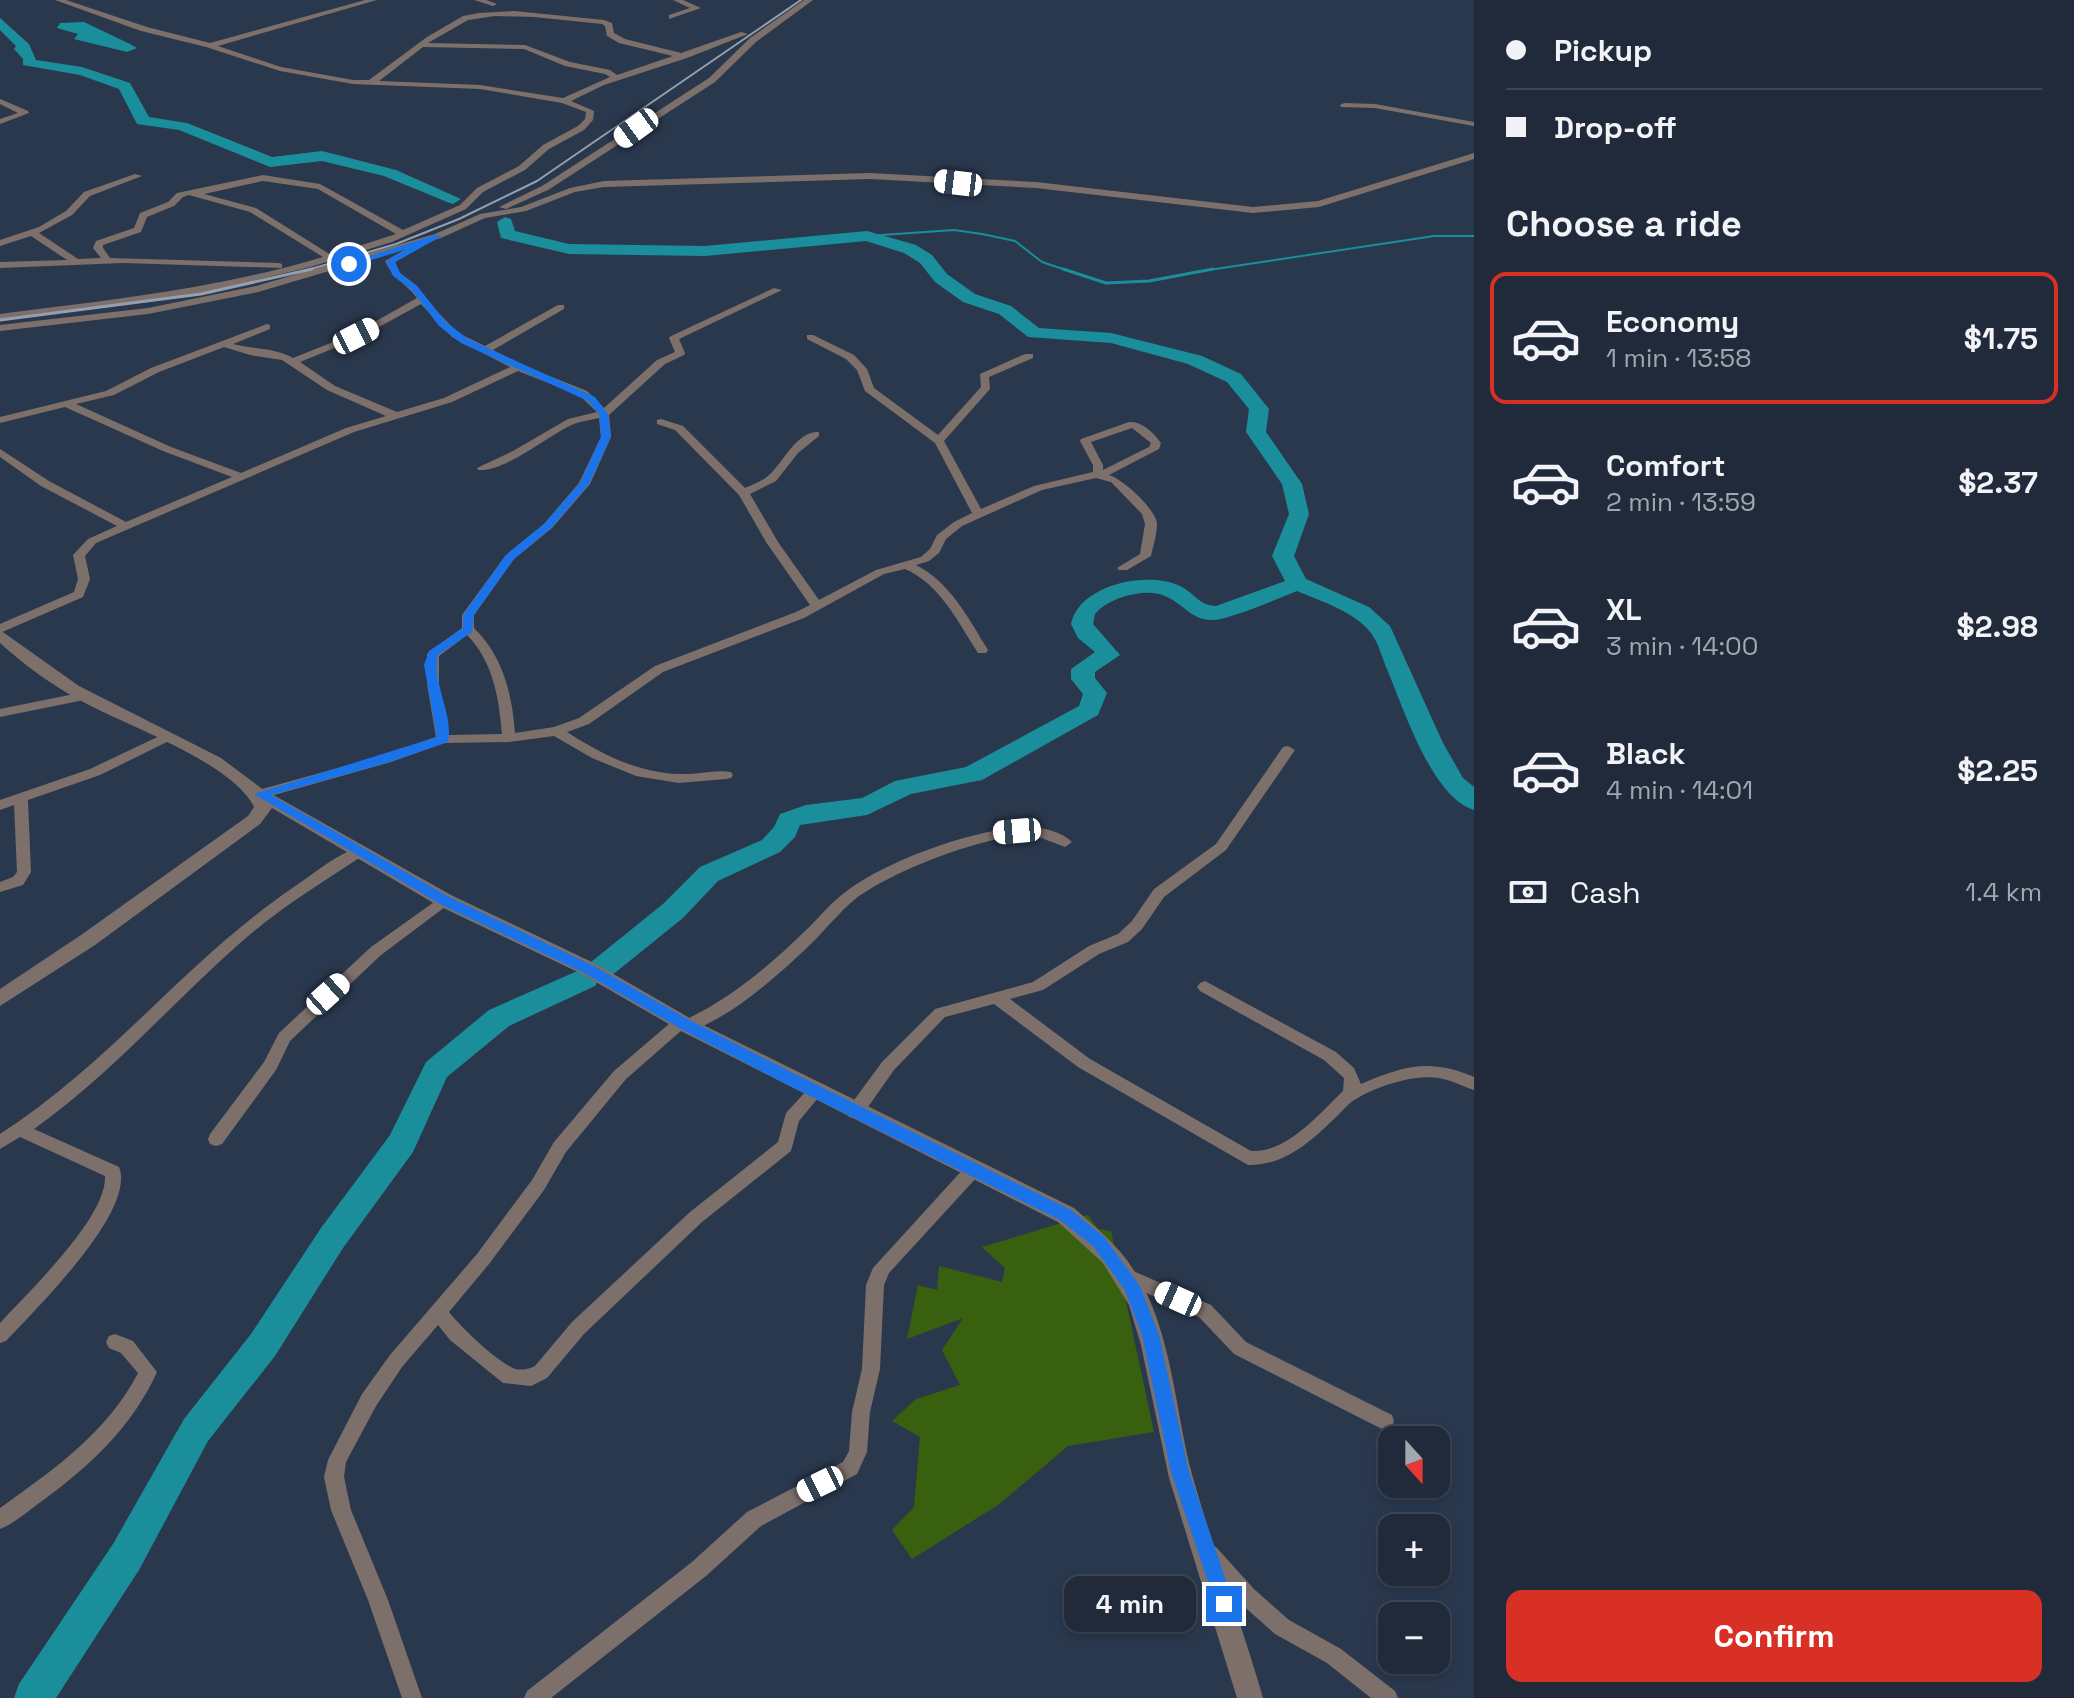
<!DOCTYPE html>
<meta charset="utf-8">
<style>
body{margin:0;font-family:"Space Grotesk",sans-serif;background:#283242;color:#f1f3f6;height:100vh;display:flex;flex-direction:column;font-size:30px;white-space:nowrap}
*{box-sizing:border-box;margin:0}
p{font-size:26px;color:#a2a7af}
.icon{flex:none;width:44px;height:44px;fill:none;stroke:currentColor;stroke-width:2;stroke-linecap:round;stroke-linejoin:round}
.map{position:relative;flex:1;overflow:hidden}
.sheet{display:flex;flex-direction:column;background:#202a3a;width:600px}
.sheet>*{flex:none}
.banner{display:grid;align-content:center;height:176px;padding:0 32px;background:#202a3a}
.needle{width:52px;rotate:159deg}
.controls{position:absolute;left:1378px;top:1426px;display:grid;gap:16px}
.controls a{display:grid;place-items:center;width:72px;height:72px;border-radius:16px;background:#202a3a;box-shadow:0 4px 12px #0003,0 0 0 2px #3d4654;font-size:40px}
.end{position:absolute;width:36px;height:36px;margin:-18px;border:10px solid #1a73e8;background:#fff;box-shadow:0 0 0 4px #fff}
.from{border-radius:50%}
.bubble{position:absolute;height:56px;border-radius:16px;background:#202a3a;box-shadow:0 4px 12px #0003,0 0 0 2px #3d4654;font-size:26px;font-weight:800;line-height:56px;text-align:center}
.car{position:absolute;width:24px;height:48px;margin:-24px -12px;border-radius:10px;box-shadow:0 0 6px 2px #0007;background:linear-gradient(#fff 24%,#345 0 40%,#fff 0 76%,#345 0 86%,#fff 0)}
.banner b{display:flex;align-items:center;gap:28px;height:76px;font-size:30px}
.banner b+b{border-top:2px solid #3d4654}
.banner i{width:20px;height:20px;background:#f1f3f6}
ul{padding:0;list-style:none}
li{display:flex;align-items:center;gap:24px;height:132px;margin:0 16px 12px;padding:0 16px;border:4px solid transparent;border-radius:16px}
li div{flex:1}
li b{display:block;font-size:30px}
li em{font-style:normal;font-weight:800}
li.active{border-color:#d93025}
li>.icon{width:72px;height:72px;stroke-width:1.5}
h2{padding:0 32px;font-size:36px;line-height:96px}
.pay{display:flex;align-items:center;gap:20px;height:88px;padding:0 32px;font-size:30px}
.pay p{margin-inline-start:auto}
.button{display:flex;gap:16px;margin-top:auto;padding:16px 32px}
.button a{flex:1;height:92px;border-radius:16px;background:#d93025;color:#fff;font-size:32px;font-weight:800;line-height:92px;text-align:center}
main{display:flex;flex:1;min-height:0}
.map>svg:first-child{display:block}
</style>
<main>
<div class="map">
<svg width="1474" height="1698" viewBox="0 0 1474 1698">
<rect width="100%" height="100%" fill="#2a384e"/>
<polygon fill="#38600f" points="1088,1215 1098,1229 1111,1231 1154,1432 1068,1446 998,1505 912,1559 892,1530 914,1507 920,1437 892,1421 916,1399 960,1385 942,1350 963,1318 907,1339 918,1285 937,1290 939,1266 1002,1282 1005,1268 982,1247"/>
<polygon fill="#1a8e9b" points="84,22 130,44 137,48 127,52 74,39 78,34 57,28 60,23"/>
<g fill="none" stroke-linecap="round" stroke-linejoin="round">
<g stroke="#1a8e9b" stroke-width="2">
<polyline points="867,236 954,230 982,234 1015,241 1042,262 1069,271"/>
<polyline points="1202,271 1434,236 1474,236"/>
</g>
<polyline stroke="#1a8e9b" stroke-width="3" points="1063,269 1106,283 1149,281 1213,269"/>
<g fill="#1a8e9b" fill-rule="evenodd">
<polygon points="0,18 29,44 36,60 82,67 130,83 149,117 187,123 272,157 322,151 396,170 461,199 453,204 447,202 384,176 322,161 270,167 179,130 137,124 119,89 80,75 23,65 23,59 14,49 16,46 0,30"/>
<path d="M505 217 511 219 515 231 569 244 705 246 867 231 916 245 932 255 947 274 975 294 1011 306 1039 328 1111 333 1202 356 1241 374 1269 409 1266 432 1302 484 1309 514 1294 556 1306 579 1369 607 1390 626 1443 743 1463 778 1474 787V810C1431 797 1403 706 1386 667 1382 657 1378 642 1371 633 1354 611 1322 602 1297 591 1280 598 1230 619 1214 620 1191 621 1183 603 1165 596 1145 587 1108 598 1095 614L1093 624 1120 655 1095 672V678L1107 693 1098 715 982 780 911 794 867 815 800 825 795 837 780 852 718 881 683 918 611 976 599 979 595 986 509 1026 447 1077 413 1152 343 1248 275 1356 208 1441 139 1570 56 1698H14L19 1684 113 1544 184 1419 251 1334 321 1228 390 1135 426 1062 489 1010 575 972 587 969 591 962 663 904 700 867 762 840 774 827 780 814 806 805 862 798 895 781 966 767 1079 706 1083 694 1071 679V669L1095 652 1078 638 1071 624C1079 585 1145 571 1178 585 1193 591 1199 606 1216 606L1285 581 1272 556 1289 514 1282 484 1246 432 1249 409 1227 382 1188 364 1111 343 1028 337 999 314 963 302 935 282 920 263 904 253 866 241 705 256 569 254 501 238 497 222Z"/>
</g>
<g fill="#7d706a" fill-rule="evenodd">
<path d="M55 0H66L147 27 210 43 365 0H377L218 46 281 67 353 80H369L427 37 463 16 479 13 514 11 604 20 612 23 614 33 625 39 681 53 741 32 748 34 687 58 604 85 571 101 594 111 593 120 584 130 549 149 525 170 483 192 466 209 392 242 310 267 199 294 0 320V314C109 300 217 289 323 257L250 212 189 195 183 197 174 206 147 217 141 232 103 245V248L110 258 279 263 282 264V268L123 263 0 268V262L67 260 31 236 0 246V240L39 227 66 211 84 192 135 174 142 176 90 196 72 215 39 233 78 259 101 258 93 248 96 241 134 228 140 213 168 202 177 193 263 175 320 184 403 230 460 205 477 188 519 166 543 145 578 126 585 119 586 112 562 103 480 89 353 84 280 71 206 47 141 31ZM495 16 534 17 602 24 605 26 607 36 619 43 673 56 617 75 610 70 570 62 525 45 428 43 468 20ZM423 47 524 49 565 66 605 74 610 77 563 98 480 85 379 81ZM263 181 318 189 396 234 331 255 256 208 204 194Z"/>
<polygon points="474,0 486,0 497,4 493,6"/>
<polygon points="673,0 683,0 701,8 669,19 669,15 690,8"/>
<polygon points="804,0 813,0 756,42 715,82 548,190 506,209 499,207 542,186 709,78 750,38"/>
<polygon points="0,99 28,111 29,113 0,124 0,119 18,113 0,104"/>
<polygon points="1344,103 1375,104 1474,122 1474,126 1375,108 1341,107 1340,105"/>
<polygon points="1474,153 1474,159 1319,207 1253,213 1036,188 870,179 604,187 575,192 526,211 485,218 441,238 258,292 148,314 0,331 0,325 148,308 256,286 435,234 480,214 521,207 570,188 604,181 870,173 1036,182 1253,207 1318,201"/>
<path d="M406 249 409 250V254L395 262 400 273 417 286 430 304 458 333 485 346 558 305H564V309L493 350 522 365 587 391 604 408 657 360 675 352 669 338 671 336 774 288 782 290 679 339 685 353 684 355 665 364 609 415 611 437 590 484 552 528 514 559 474 615V628C503 656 512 694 515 733L554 727 579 718 655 666 796 612 810 605 766 542 739 495 675 430 657 424V420L661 419 683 426 745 488C753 484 763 481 769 475 784 462 796 431 819 432V436L798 453 776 481 750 494 778 542 819 600 876 570 921 557 930 549 937 535 954 522 972 513 935 443 865 391 857 370 846 359 807 339V335H813L854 355 867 369 874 388 938 435 981 387 980 374 1025 354H1033V358L989 377 990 389 944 441 981 509 1034 486 1093 472V465L1080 441 1081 439 1129 422C1142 421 1154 433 1161 443L1159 449 1109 475C1123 479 1156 509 1157 524 1157 534 1153 547 1151 556L1127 570H1119L1117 568 1140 554 1145 524 1142 514 1111 482 1096 478 1042 490 962 526 946 539 939 553 929 561 916 565C950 582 969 619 988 650L986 653H978C958 622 940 584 905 569L884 574 804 618 663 672 589 724 567 732C601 754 638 773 680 774 696 775 715 769 731 772L733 775 731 778 726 779 679 783 636 776 592 758 554 736 509 742 444 743 391 762 260 799 255 797 253 794 255 791 381 756 436 737 427 684V654L462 628V615L506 555 544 524 579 483 601 437 599 418C591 420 582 421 574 424 548 435 506 472 478 470L477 468 513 451 568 419 597 412 579 395 518 371 452 402 354 432 96 543 85 556 90 579 83 597 0 633V624L74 592 78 579 73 555 88 539 117 526 41 486 0 457V449L49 481 126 522 232 477 163 451 65 407 0 423V417L106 391 151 368 267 324 270 325V329L233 344C252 349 277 348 293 358L353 334 417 298C405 282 394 280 385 261ZM421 304 452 337 510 367 444 398 397 412 335 386 300 362 359 338ZM224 347 250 355 282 360 327 390 386 416 346 428 241 473 171 447 76 404 114 395 159 372ZM1132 428 1151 443 1149 447 1103 470V465L1091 442ZM467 635C493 661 499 698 502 734L449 735 439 684V656Z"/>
<polygon points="84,692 90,696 89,699 0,717 0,709"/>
<polygon points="168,732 175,736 173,739 100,775 28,800 31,872 23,885 0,892 0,882 13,877 17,872 14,805 0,810 0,800 90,769"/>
<path d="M1288 746 1295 750 1226 850 1164 897 1142 929 1128 942 1099 954 1043 990 1010 999 1090 1059 1251 1151C1287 1153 1319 1114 1343 1091L1344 1078 1324 1060 1200 991 1197 987 1200 983 1205 981 1336 1052 1354 1068 1361 1084C1404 1066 1429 1058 1474 1077V1090C1462 1086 1451 1080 1439 1078 1414 1074 1377 1086 1356 1099 1347 1104 1340 1114 1333 1120 1309 1143 1283 1166 1248 1165L1078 1067 994 1004 945 1017 894 1070 861 1117 855 1118 849 1117 847 1112 849 1107 882 1062 935 1009 1033 982 1089 946 1118 934 1132 921 1154 889 1216 844 1283 747Z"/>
<path d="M1030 826C1044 828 1062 832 1072 842L1065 847C1054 843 1042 837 1030 836 988 833 887 873 854 900 840 912 828 926 816 939 782 972 733 1017 688 1032L682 1030 626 1079 566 1152 544 1190 489 1264 449 1312C463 1329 491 1356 511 1367 518 1371 528 1370 535 1366L572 1322 690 1212 778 1142 786 1113 809 1088 815 1086 821 1088 823 1092 799 1121 791 1151 702 1222 584 1334 547 1378 531 1386 503 1383 450 1340 438 1325 402 1367 376 1406 346 1462 344 1477 351 1510 388 1600 422 1698H402L368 1600 331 1510 324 1477 328 1460 362 1394 390 1355 477 1254 532 1180 554 1142 614 1071 676 1018 681 1016 687 1019C731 998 769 966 804 932 819 918 831 902 848 890 889 859 978 828 1030 826Z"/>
<path d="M359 847 366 852 364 855C321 883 277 910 239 944 170 1005 109 1076 34 1129L119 1167C137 1210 35 1310 6 1341L0 1343V1323C29 1291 107 1218 105 1176L20 1137 0 1149V1134C108 1065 186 961 291 889 312 875 335 855 359 847Z"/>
<polygon points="444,895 451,900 449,904 381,955 290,1041 276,1070 222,1144 216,1146 210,1144 208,1139 210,1134 264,1062 279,1033 371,947"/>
<polygon points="972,1164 978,1166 980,1171 978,1176 889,1273 884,1285 880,1369 870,1412 867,1452 857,1474 761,1526 706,1576 551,1698 524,1698 527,1691 692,1562 747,1512 843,1462 849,1451 852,1412 862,1369 866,1285 873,1268 966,1166"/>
<polygon points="1124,1267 1211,1305 1246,1342 1392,1415 1394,1421 1392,1427 1385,1430 1378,1427 1234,1354 1199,1317 1118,1280 1115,1275 1118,1270"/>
<path d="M115 1334 133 1341 157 1372C132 1427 90 1466 42 1501 28 1511 15 1523 0 1529V1508C53 1470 107 1433 138 1373L121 1353 109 1348 106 1342 109 1336Z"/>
<polygon points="1209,1544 1216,1547 1254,1589 1289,1620 1341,1649 1395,1691 1398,1698 1371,1698 1327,1663 1275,1634 1240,1603 1202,1561 1199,1554 1202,1547"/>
</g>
<path fill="#7d706a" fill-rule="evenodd" d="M0 630 79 686 221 758 261 788 451 895 596 964 695 1021 1074 1208C1095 1227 1118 1245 1133 1269 1173 1330 1174 1409 1193 1478 1214 1552 1242 1624 1263 1698H1237L1169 1478 1141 1345 1129 1305 1103 1263 1058 1222 681 1031 582 974 437 905 272 808 260 824 95 945 0 1006V989L81 935 248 816 254 807C233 762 121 724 76 698 49 683 23 664 0 643Z"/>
<polyline stroke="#949faf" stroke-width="2" points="304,271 396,244 459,219 537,181 801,0"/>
<polyline stroke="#949faf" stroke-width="3" points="0,320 201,294 312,269"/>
</g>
<path fill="#1a73e8" d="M435 235 442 236 395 262 400 273 417 286 446 322 468 339 595 397 608 414 611 437 589 484 551 528 514 559 474 615 472 632 438 655C431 683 454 713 448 742L390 762 271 795 449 897 594 966 693 1022 795 1074 1071 1210 1104 1237 1140 1286 1159 1335 1189 1472 1234 1604 1231 1611 1224 1613 1218 1611 1171 1472 1142 1335 1125 1290 1093 1246 1060 1220 784 1083 683 1030 584 973 440 904 254 794 437 737 424 665 429 651 463 628V615L506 555 544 524 580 483 601 437 599 414 588 401 461 343 439 326 411 289 393 276 386 261 407 249 349 267 345 264Z"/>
</svg>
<div class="controls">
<a><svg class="needle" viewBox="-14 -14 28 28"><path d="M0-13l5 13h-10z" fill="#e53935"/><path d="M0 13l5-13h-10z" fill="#a2a7af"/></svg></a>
<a>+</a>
<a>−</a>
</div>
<i class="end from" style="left:349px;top:264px"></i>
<i class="end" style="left:1224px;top:1604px"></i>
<div class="bubble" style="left:1064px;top:1576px;width:132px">4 min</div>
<i class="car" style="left:636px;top:128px;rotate:234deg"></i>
<i class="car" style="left:958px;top:183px;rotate:277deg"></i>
<i class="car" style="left:356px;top:336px;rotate:63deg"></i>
<i class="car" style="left:1017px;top:831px;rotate:265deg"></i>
<i class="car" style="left:328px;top:994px;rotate:48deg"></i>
<i class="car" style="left:1178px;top:1299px;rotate:294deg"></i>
<i class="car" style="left:820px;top:1484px;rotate:244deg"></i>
</div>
<section class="sheet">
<div class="banner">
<b><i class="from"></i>Pickup</b>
<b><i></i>Drop-off</b>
</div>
<h2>Choose a ride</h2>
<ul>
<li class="active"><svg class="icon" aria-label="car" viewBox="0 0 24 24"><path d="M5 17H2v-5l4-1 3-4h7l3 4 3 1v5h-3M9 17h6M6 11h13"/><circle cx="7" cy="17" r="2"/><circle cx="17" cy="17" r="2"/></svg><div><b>Economy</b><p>1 min · 13:58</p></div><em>$1.75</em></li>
<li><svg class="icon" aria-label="car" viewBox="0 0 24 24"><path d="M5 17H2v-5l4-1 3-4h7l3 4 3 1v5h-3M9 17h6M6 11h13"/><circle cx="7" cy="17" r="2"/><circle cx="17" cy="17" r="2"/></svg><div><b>Comfort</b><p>2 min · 13:59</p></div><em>$2.37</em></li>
<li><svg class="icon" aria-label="car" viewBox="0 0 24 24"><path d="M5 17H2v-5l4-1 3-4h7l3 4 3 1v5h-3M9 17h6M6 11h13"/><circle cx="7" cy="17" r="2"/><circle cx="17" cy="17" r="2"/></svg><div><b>XL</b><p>3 min · 14:00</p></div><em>$2.98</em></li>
<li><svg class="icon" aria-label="car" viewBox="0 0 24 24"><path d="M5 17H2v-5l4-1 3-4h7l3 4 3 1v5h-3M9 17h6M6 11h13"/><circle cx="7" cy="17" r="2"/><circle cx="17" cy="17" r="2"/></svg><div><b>Black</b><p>4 min · 14:01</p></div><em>$2.25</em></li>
</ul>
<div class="pay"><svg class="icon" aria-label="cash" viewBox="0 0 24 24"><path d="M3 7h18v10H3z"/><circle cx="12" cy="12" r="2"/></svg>Cash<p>1.4 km</p></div>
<div class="button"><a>Confirm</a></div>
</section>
</main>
